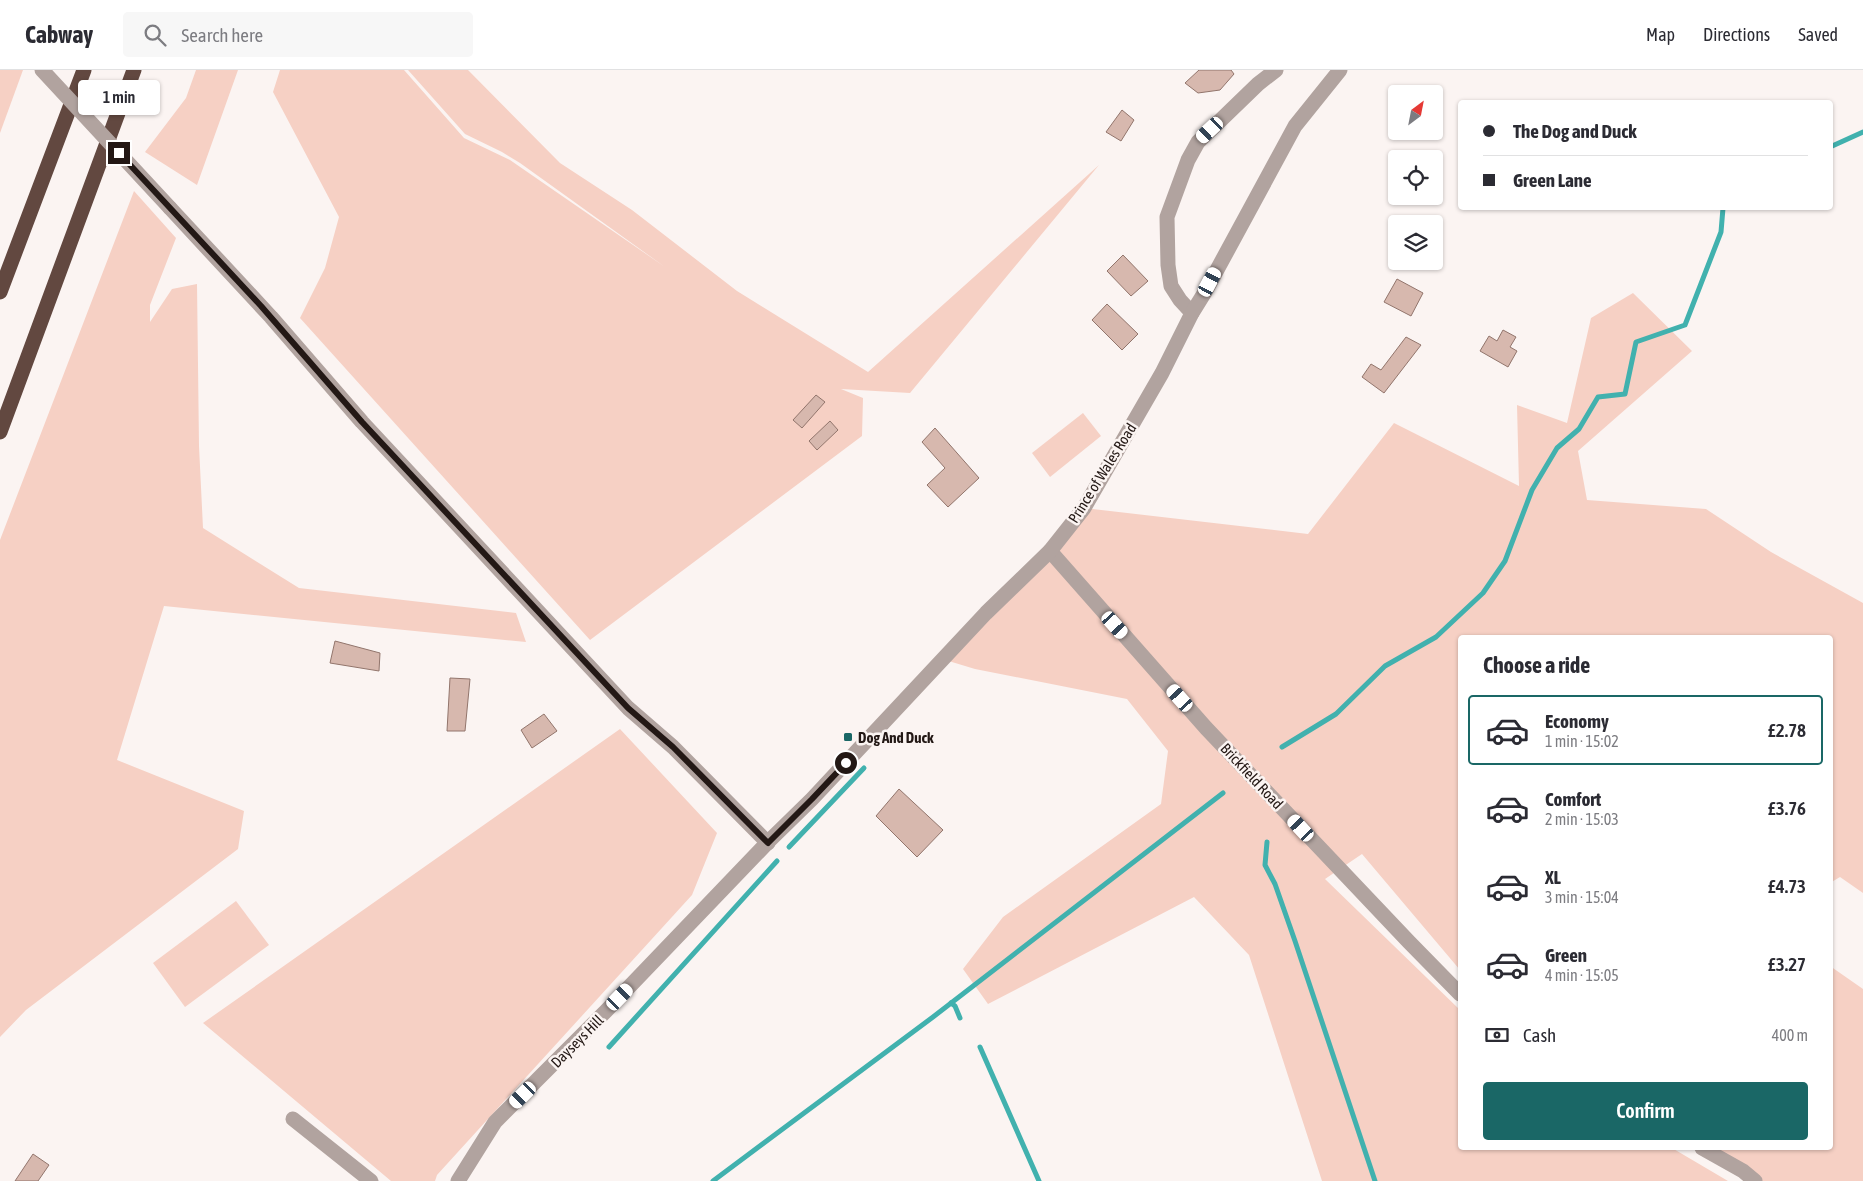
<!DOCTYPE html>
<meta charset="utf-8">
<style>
body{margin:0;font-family:"Asap Condensed",sans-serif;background:#f7f7f7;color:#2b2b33;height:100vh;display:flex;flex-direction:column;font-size:19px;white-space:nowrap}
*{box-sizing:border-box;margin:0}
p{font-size:16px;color:#7c7c81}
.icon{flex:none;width:28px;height:28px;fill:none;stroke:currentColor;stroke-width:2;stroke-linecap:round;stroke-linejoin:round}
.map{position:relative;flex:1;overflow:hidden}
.drawer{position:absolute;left:1458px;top:565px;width:375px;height:515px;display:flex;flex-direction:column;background:#fff;border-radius:5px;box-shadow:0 1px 4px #0004}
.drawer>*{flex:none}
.hud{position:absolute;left:1458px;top:30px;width:375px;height:110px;border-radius:5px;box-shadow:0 1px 4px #0004;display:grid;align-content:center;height:110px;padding:0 25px;background:#fff}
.needle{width:32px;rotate:32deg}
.tools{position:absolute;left:1388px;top:15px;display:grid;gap:10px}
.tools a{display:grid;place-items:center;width:55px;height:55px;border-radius:5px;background:#fff;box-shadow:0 1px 4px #0004;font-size:25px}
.end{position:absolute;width:22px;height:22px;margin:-11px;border:6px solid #231815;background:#fff;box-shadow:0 0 0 2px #fff}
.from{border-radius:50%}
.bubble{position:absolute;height:35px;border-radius:5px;background:#fff;box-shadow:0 1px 4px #0004;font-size:16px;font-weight:600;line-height:35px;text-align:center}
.car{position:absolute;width:15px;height:30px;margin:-15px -8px;border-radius:6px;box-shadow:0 0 4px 1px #0007;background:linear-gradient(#fff 24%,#345 0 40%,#fff 0 76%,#345 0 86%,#fff 0)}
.hud b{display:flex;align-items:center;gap:18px;height:48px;font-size:19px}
.hud b+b{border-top:1px solid #e1e1e2}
.hud i{width:12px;height:12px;background:#2b2b33}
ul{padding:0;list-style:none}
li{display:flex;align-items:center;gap:15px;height:70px;margin:0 10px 8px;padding:0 15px;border:2px solid transparent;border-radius:5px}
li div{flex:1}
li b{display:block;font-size:19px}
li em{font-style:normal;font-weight:600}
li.active{border-color:#1a6766}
li>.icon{width:45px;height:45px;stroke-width:1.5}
h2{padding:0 25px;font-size:22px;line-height:60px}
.pay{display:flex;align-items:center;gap:12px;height:55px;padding:0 25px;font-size:19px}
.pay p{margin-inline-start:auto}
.cta{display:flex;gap:10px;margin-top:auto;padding:10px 25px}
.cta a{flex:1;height:58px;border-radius:5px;background:#1a6766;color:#fff;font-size:20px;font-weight:600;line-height:58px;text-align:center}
header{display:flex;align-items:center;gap:30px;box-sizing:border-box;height:70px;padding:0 25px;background:#fff;border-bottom:1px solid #e1e1e2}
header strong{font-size:24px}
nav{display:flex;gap:28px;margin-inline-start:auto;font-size:18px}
.search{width:350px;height:45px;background:#f7f7f7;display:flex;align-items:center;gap:12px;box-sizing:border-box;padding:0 18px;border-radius:5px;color:#7c7c81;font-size:19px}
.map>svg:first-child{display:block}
</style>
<header>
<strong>Cabway</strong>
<div class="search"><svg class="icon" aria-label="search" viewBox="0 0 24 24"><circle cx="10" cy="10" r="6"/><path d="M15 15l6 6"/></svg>Search here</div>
<nav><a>Map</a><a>Directions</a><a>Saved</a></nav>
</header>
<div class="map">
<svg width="1863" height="1111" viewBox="0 0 1863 1111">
<rect width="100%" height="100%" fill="#fbf4f2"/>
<g fill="#f6d0c4">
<polygon points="0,0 23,0 0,63"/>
<polygon points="196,0 238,0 197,115 145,82 186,28"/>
<polygon points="280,0 404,0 464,68 510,90 665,197 520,93 502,82 465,64 408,0 468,0 560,93 632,140 737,221 868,302 1099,95 910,323 841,319 863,328 862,366 590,570 300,248 325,198 339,147 273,22"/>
<polygon points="134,121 176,168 150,235 150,252 172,219 197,214 199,376 203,458 299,518 516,543 526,572 164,536 117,690 244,741 238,779 26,940 0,967 0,470"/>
<polygon points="1633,223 1692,281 1578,381 1587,430 1706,439 1771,482 1863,533 1863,823 1840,807 1830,813 1830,568 1460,568 1460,900 1362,784 1325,809 1460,940 1460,1078 1672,1078 1728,1111 1322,1111 1249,885 1194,827 988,934 963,899 1003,847 1161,734 1168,681 1127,629 975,599 942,589 1084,438 1308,464 1394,353 1519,416 1517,335 1567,353 1591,248"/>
<polygon points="1083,343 1101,366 1050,407 1032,383"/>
<polygon points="620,659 717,763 692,825 437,1105 435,1111 391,1111 203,953"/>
<polygon points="236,831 269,875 185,937 153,893"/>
<polygon points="1830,896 1863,919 1863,1111 1755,1111 1702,1078 1830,1078"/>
</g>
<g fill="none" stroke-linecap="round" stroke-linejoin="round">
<g stroke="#41b1ae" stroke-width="5">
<polyline points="1830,77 1863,62"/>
<polyline points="1282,677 1336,644 1385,596 1436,567 1483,523 1505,491 1532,420 1557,378 1579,359 1598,327 1625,324 1636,272 1685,255 1721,162 1723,138"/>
<polyline points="1267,772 1265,795 1275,814 1295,871 1375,1111"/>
<polyline points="789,777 864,698"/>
<polyline points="951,933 955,936 960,948"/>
<polyline points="609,977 777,791"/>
<polyline points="980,977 1039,1111"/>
<polyline points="713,1111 933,947 1223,723"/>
</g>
</g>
<g fill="#d7b8ae" stroke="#92756c">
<polygon points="1199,0 1231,0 1234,4 1220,20 1198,23 1185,13"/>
<polygon points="1122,40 1134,50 1121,71 1106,62"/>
<polygon points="1123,185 1148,211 1131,226 1107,201"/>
<polygon points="1397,209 1423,223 1411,246 1384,232"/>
<polygon points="1107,234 1138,264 1122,280 1092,250"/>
<polygon points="1503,260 1516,267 1510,277 1517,281 1508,297 1480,281 1489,266 1497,271"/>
<polygon points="1406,267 1421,275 1384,323 1362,307 1371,294 1381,300"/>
<polygon points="816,325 825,332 802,358 793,350"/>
<polygon points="830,351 838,360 817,380 809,371"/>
<polygon points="935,358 979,408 948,437 927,415 945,398 922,372"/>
<polygon points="335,571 380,583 379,601 330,593"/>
<polygon points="450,608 470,609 465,661 447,661"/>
<polygon points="544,644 557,661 532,678 521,660"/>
<polygon points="899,719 943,760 917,787 876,746"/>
<polygon points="33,1084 49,1095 38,1111 15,1111"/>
</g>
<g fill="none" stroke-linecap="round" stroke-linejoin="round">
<g stroke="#b1a39f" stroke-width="15">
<polyline points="170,138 271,247 362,352 628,638 673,677 768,773"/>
<polyline points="1192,243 1180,230 1171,216 1168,195 1167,147 1188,90 1198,72 1258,14 1276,0"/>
<polyline points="1050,481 1206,658 1409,872 1460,924"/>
<polyline points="293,1049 371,1111"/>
<polyline points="1702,1078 1743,1101 1755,1111"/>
<polyline points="458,1111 495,1052 606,941 769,771 812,729 986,543 1050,481 1084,438 1162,303 1192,243 1205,222 1295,56 1340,0"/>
</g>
<g stroke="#624840" stroke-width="15">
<polyline points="0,222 84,0"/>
<polyline points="0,362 134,0"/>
</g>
<polyline stroke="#b1a39f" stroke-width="15" points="42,0 170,138"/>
</g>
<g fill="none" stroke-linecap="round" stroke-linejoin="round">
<polyline stroke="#231815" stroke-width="6" points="119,83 261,236 362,352 628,638 673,677 768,773 812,729 846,693"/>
</g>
<rect fill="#1a6766" stroke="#fbf4f2" stroke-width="2" x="843" y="662" width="10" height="10" rx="2.5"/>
<g text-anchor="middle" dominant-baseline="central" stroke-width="5" stroke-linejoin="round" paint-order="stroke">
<g font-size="15" fill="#231815" stroke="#fbf4f2">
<text transform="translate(1102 403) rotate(-58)">Prince of Wales Road</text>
<text transform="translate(1252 706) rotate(47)">Brickfield Road</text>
<text transform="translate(577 971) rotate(-45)">Dayseys Hill</text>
</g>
<g font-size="15" font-weight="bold" fill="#231815" stroke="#fbf4f2" text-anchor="start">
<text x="858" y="667">Dog And Duck</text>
</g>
</g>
</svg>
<div class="tools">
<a><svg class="needle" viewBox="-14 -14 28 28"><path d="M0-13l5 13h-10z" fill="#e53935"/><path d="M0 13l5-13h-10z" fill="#7c7c81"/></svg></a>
<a><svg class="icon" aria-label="locate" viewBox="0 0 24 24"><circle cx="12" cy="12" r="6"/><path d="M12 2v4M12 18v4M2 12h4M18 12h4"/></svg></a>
<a><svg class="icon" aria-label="layers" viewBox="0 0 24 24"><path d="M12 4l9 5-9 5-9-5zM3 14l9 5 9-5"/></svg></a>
</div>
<i class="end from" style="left:846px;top:693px"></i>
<i class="end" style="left:119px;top:83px"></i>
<div class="bubble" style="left:78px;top:10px;width:82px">1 min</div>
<i class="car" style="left:1210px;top:60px;rotate:227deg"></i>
<i class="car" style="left:1210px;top:212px;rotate:28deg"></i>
<i class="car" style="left:1115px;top:555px;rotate:138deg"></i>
<i class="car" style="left:1180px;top:628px;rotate:318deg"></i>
<i class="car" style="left:1301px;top:758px;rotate:317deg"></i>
<i class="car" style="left:620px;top:927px;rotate:44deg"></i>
<i class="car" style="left:523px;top:1025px;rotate:225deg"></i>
<div class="hud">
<b><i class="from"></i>The Dog and Duck</b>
<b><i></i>Green Lane</b>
</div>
<section class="drawer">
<h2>Choose a ride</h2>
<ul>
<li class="active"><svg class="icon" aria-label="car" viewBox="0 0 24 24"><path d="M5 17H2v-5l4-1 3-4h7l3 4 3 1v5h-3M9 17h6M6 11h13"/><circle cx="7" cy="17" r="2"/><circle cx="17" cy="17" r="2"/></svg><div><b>Economy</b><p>1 min · 15:02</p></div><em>£2.78</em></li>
<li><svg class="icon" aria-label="car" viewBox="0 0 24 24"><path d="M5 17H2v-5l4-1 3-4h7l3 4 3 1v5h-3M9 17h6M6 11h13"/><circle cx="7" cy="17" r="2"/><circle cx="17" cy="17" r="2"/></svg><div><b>Comfort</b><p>2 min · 15:03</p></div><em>£3.76</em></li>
<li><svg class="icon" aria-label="car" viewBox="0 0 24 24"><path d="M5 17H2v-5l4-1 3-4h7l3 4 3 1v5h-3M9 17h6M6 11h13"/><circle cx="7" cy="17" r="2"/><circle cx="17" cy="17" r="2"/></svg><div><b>XL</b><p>3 min · 15:04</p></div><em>£4.73</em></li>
<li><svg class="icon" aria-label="car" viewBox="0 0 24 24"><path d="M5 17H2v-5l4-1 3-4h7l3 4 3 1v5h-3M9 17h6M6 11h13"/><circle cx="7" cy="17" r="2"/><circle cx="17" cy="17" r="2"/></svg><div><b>Green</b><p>4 min · 15:05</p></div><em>£3.27</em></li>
</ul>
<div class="pay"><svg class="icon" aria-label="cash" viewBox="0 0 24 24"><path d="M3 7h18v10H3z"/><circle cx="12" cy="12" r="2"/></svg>Cash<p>400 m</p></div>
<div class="cta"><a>Confirm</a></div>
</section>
</div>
